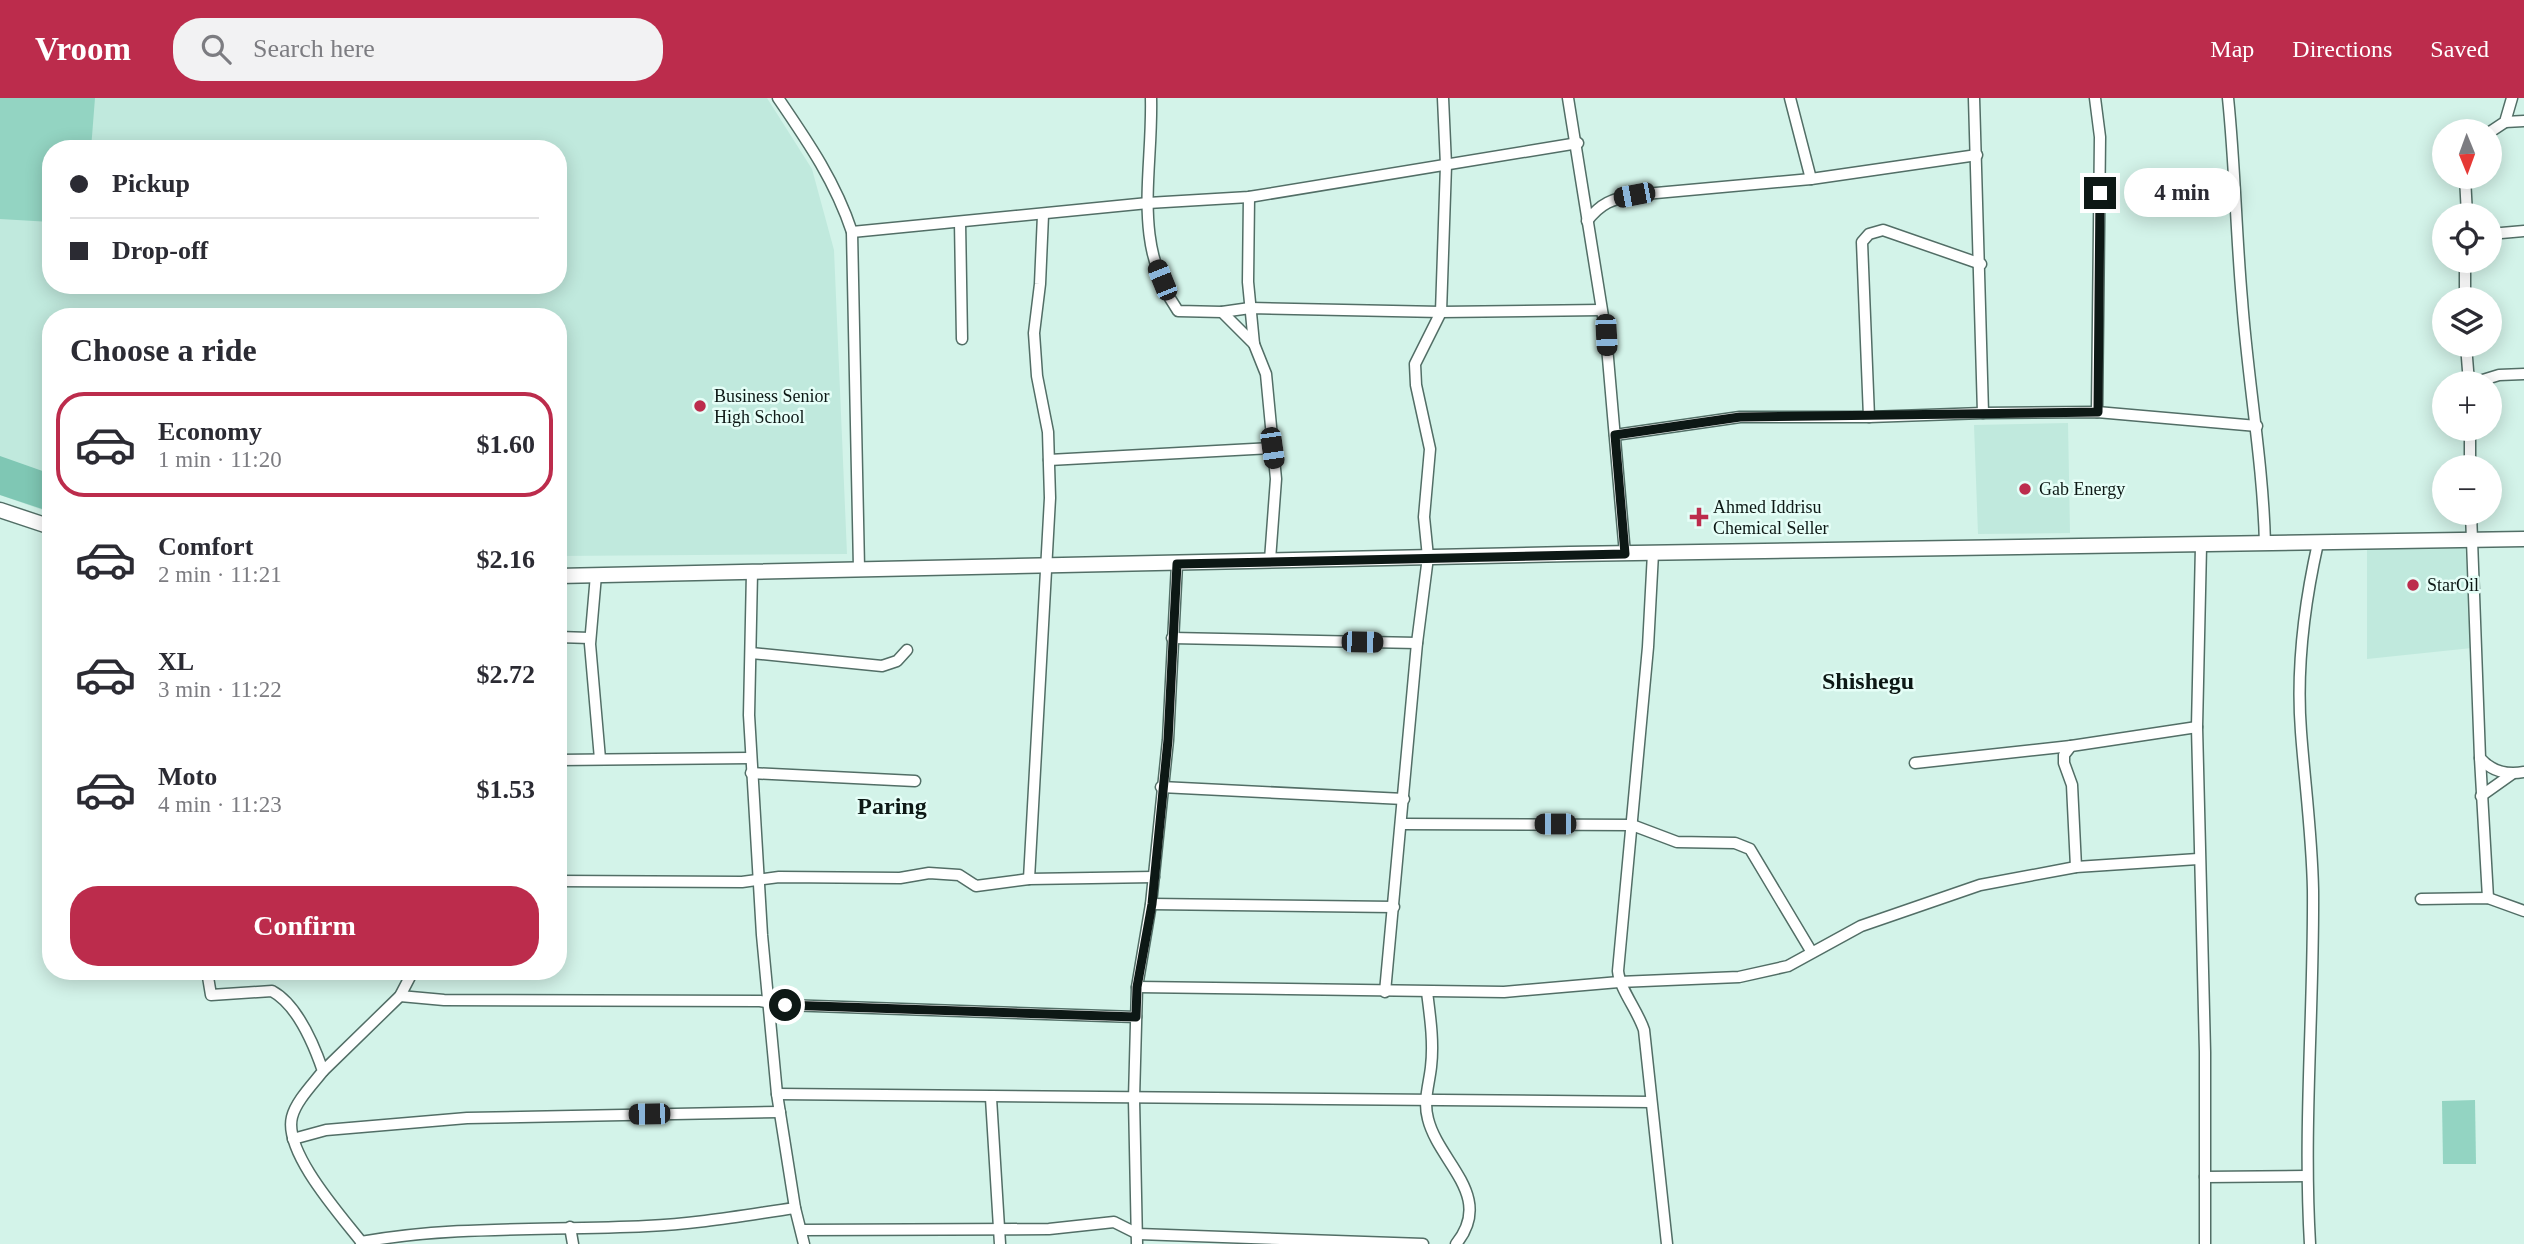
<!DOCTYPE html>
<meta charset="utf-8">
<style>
body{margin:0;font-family:"Times New Roman",serif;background:#f2f2f3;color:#2b2b33;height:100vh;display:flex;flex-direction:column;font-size:26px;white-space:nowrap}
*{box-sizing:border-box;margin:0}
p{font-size:23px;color:#7c7c81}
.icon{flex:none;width:38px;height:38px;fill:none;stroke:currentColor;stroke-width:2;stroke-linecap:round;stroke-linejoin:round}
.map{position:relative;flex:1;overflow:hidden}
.details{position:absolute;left:42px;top:210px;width:525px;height:672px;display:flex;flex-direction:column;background:#fff;border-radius:28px;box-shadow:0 4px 18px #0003}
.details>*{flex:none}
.banner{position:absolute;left:42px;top:42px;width:525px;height:154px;border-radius:28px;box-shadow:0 4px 18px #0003;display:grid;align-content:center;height:154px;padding:0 28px;background:#fff}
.needle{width:46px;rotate:179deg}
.fabs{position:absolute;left:2432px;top:21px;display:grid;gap:14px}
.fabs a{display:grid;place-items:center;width:70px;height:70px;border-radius:50%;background:#fff;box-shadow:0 4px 18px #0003;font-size:35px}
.end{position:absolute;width:32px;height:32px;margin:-16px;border:9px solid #0d1815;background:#fff;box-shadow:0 0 0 4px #fff}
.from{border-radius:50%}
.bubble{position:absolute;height:49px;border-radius:24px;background:#fff;box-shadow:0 4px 18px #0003;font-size:23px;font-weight:700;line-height:49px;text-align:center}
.car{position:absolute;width:21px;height:42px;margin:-21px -10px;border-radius:9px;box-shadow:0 0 5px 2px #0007;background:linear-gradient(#222 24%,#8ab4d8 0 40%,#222 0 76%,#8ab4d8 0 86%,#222 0)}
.banner b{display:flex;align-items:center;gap:24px;height:66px;font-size:26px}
.banner b+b{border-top:2px solid #e1e1e2}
.banner i{width:18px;height:18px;background:#2b2b33}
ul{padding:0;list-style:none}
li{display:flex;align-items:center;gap:21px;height:105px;margin:0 14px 10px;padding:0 14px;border:4px solid transparent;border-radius:28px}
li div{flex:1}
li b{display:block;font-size:26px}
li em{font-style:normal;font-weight:700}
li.current{border-color:#bc2c4c}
li>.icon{width:63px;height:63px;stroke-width:1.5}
h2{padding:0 28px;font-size:32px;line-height:84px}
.cta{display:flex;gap:14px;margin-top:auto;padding:14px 28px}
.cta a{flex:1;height:80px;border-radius:28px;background:#bc2c4c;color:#fff;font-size:28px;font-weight:700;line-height:80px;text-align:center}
header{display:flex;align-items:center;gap:42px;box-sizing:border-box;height:98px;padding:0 35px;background:#bc2c4c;color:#fff}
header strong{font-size:33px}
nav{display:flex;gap:38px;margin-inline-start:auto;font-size:24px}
.search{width:490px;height:63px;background:#f2f2f3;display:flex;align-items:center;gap:18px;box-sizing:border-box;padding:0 24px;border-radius:28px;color:#7c7c81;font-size:26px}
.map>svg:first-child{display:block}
</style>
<header>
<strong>Vroom</strong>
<div class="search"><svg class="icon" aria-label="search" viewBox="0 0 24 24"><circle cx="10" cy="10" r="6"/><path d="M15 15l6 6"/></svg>Search here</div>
<nav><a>Map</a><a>Directions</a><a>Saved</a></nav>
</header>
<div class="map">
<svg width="2524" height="1146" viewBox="0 0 2524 1146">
<rect width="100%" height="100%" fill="#d3f3e9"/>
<g fill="#c0e9dd" fill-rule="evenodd">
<path d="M0 0H767L812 71 834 152 847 456 558 458V219H51V415L0 397ZM51 51H558V187H51Z"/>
<polygon points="2068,325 2070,435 1978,436 1974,327"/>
<polygon points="2465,445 2472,550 2367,561 2367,447"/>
</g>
<g fill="#93d4c2">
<polygon points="0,0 95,0 91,51 51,51 51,124 0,121"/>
<polygon points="2475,1002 2476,1066 2443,1066 2442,1003"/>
</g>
<polygon fill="#7fc7b4" points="0,358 51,376 51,414 0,397"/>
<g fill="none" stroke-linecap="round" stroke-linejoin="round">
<defs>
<g id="minor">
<path d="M778 0C808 44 835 83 852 134L859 470"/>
<path d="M1151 0C1153 75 1131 145 1178 213L1222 214 1254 246 1266 276 1276 381 1270 462"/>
<polyline points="1568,0 1606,237 1625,456"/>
<polyline points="1790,0 1811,81"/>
<polyline points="1974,0 1983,315"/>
<polyline points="2095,0 2100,39 2097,314"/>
<path d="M2228 0C2235 67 2236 135 2242 202 2248 284 2263 364 2265 446"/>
<polyline points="2505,24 2524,23"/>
<polyline points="2490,34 2505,24 2512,0"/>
<polyline points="2465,79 2467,117"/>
<polyline points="1249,99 1248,184 1254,246"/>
<path d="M1587 123C1601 105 1612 101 1634 97L1811 81 1977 57"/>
<polyline points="960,124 962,241"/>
<polyline points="852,134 1148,105 1249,99 1578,45"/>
<polyline points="2490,136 2524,133"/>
<polyline points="2465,201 2465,163"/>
<polyline points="1222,214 1250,210 1441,214 1601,212"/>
<polyline points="2466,247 2469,285"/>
<polyline points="2473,285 2499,277 2524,276"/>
<polyline points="1869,319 1862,144 1869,136 1883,132 1981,166"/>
<polyline points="2470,331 2470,369"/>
<polyline points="1615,337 1740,319 1869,319 1983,315 2097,314 2257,328"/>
<polyline points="1049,362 1272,350"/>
<path d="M2471 415 2480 660C2491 673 2507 677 2524 674"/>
<polyline points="2201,448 2197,629 2205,954 2205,1146"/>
<path d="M1653 455 1648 549 1618 873C1620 892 1637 911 1644 932L1667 1146"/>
<polyline points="752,474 749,617 762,837 777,996 795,1110 804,1146"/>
<polyline points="596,477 590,546 600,661"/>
<polyline points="558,539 590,540"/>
<polyline points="1172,540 1417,545"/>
<polyline points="751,555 882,568 897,563 907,552"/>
<polyline points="2480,660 2488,800"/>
<polyline points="558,662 750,660"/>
<polyline points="1915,665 2071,648"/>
<polyline points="751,675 915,683"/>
<polyline points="1161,689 1404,701"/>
<polyline points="2481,698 2512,676"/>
<polyline points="1402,726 1632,727 1677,744 1735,745 1750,751 1811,853"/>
<polyline points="2076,769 2072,687 2064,665 2064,657 2071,648 2197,629"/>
<polyline points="1029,781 1050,400 1048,334 1037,278 1034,235 1040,186 1043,117"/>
<polyline points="558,783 742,784 779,779 900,780 929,775 959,777 976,788 1029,781 1154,779"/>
<polyline points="2421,801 2488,800 2524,813"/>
<polyline points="1151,806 1394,809"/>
<path d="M207 873 211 897 272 893C298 907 314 947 323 973 313 986 296 1003 292 1019 283 1054 342 1119 363 1146"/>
<polyline points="1137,889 1504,894 1619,884 1739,879 1788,868 1861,828 1980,787 2076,769 2198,761"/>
<polyline points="1385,894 1417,545 1428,459 1424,419 1430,351 1416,287 1415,266 1441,214 1446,67 1443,0"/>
<path d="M1427 894C1430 918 1434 944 1431 969 1429 987 1423 1003 1428 1021 1439 1065 1495 1098 1456 1146"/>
<polyline points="400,898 444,902 760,903 785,907 1136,919"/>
<polyline points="323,973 400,898 413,873"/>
<polyline points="777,996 1651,1004"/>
<polyline points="991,1000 1000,1146"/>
<polyline points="293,1041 326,1032 467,1020 780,1014"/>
<polyline points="2205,1079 2306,1078"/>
<polyline points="570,1129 573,1146"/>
<polyline points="801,1132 1049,1131 1114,1124 1138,1136 1423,1146"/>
<path d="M361 1144C456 1127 552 1133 647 1128 697 1126 746 1117 795 1110"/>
<polyline points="1137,1146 1134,1001 1137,889 1151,806 1168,642 1177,466"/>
<path d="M2310 1146C2303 1028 2314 910 2313 792 2312 738 2305 687 2301 634 2296 570 2304 507 2318 445"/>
</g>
<g id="secondary">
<polyline points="0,412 51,429"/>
<polyline points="558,478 1570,456 2524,441"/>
</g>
</defs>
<use href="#minor" stroke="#526e66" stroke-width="13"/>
<use href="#secondary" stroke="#526e66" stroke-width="17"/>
<use href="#minor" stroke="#fff" stroke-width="10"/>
<use href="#secondary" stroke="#fff" stroke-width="14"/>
</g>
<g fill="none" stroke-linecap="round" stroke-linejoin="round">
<polyline stroke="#0d1815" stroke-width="9" points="785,907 1136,919 1137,889 1152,806 1168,642 1177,466 1625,456 1615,337 1740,319 2098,314 2100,95"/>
</g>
<g fill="#bc2c4c" stroke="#e5fef7" stroke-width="2.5">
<circle cx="700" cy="308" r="7"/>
<circle cx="2025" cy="391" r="7"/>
<path d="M1695.5 408.5h7v7h7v7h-7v7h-7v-7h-7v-7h7z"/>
<circle cx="2413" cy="487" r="7"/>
</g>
<g text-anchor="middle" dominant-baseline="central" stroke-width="5" stroke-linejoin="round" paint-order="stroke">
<g font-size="18" fill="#0d1815" stroke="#e5fef7" text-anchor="start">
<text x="714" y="298">Business Senior<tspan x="714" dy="21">High School</tspan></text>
<text x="2039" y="391">Gab Energy</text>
<text x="1713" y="409">Ahmed Iddrisu<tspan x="1713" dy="21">Chemical Seller</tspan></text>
<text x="2427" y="487">StarOil</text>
</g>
<g font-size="24" font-weight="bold" fill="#0d1815" stroke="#e5fef7">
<text x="1868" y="583">Shishegu</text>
<text x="892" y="708">Paring</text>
</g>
</g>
</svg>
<div class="fabs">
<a><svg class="needle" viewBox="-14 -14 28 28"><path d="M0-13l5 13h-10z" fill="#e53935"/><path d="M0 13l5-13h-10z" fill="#7c7c81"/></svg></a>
<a><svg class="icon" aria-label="locate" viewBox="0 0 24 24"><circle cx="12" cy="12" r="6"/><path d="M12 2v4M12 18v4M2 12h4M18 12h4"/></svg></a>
<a><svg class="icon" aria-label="layers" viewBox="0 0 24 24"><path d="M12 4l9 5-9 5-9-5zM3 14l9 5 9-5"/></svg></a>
<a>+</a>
<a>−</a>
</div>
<i class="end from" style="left:785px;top:907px"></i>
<i class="end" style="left:2100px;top:95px"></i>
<div class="bubble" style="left:2124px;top:70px;width:116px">4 min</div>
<i class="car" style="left:1634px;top:97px;rotate:259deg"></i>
<i class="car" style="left:1162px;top:182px;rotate:338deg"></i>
<i class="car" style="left:1606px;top:237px;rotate:177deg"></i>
<i class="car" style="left:1272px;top:350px;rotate:172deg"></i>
<i class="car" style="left:1362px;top:544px;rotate:91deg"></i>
<i class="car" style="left:1555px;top:726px;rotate:270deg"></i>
<i class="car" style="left:649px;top:1016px;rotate:269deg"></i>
<div class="banner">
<b><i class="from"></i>Pickup</b>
<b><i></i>Drop-off</b>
</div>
<section class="details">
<h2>Choose a ride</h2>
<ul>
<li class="current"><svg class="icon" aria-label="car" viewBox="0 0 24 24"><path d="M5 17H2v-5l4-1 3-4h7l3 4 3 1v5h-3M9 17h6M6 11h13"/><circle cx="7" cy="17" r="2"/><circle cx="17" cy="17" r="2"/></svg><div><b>Economy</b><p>1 min · 11:20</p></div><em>$1.60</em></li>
<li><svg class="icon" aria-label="car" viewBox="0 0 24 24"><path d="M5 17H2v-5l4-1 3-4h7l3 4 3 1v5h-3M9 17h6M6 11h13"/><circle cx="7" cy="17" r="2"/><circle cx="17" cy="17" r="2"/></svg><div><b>Comfort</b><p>2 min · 11:21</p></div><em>$2.16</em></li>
<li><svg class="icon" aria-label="car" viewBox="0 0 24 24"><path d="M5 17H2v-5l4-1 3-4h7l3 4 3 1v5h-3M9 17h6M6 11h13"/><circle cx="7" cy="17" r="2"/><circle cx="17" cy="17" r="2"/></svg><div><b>XL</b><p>3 min · 11:22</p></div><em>$2.72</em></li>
<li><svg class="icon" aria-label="car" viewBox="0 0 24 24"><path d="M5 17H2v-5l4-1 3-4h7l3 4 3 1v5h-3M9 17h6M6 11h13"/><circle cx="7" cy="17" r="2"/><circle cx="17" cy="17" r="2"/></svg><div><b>Moto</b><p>4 min · 11:23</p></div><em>$1.53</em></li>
</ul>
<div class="cta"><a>Confirm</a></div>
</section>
</div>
